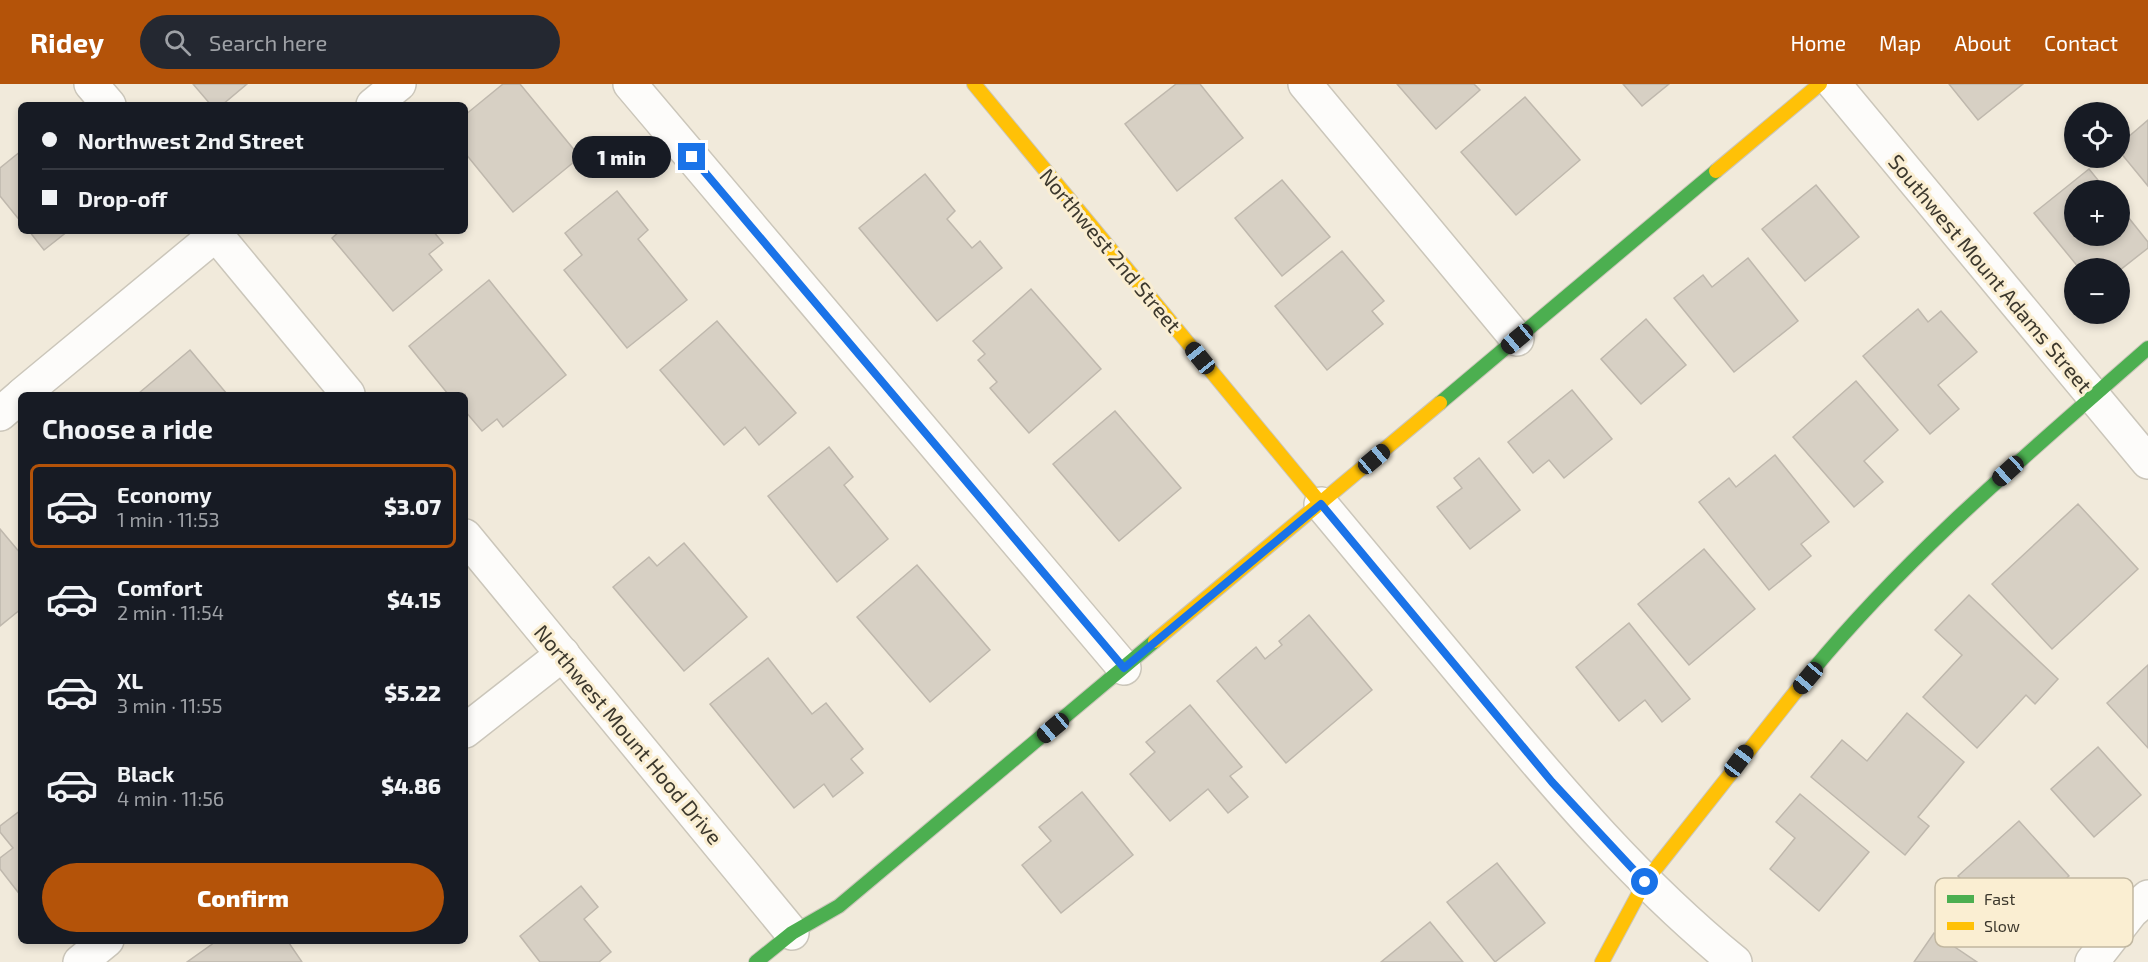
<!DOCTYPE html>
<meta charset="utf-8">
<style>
body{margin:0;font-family:"Exo 2",sans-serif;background:#242831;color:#f1f3f6;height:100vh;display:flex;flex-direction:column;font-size:22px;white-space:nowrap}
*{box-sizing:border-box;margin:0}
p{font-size:20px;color:#9ea1a6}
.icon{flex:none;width:33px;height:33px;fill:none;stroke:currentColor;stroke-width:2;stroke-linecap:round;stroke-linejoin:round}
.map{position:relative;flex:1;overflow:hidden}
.sheet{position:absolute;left:18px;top:308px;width:450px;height:552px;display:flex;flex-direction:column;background:#171b24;border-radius:9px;box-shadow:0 3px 9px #0003}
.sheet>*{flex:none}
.top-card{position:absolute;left:18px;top:18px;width:450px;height:132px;border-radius:9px;box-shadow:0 3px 9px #0003;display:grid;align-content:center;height:132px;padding:0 24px;background:#171b24}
.fabs{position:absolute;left:2064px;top:18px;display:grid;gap:12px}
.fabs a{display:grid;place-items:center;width:66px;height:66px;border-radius:50%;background:#171b24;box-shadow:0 3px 9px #0003;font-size:30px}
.end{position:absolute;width:27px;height:27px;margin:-14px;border:8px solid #1a73e8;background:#fff;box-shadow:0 0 0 3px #fff}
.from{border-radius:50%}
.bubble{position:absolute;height:42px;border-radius:21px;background:#171b24;box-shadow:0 3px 9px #0003;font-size:20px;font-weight:800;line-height:42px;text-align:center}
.car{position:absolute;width:18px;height:36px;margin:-18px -9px;border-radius:8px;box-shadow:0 0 4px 2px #0007;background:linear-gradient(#222 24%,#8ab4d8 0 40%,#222 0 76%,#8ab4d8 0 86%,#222 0)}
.top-card b{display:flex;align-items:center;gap:21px;height:57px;font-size:22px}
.top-card b+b{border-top:2px solid #363941}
.top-card i{width:15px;height:15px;background:#f1f3f6}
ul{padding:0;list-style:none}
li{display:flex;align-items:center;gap:18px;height:84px;margin:0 12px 9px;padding:0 12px;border:3px solid transparent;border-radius:9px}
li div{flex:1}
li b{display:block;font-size:22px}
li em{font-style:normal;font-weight:800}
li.on{border-color:#b45309}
li>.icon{width:54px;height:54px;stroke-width:1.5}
h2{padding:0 24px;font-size:27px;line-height:72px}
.primary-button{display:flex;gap:12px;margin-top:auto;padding:12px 24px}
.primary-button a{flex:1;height:69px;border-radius:36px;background:#b45309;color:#fff;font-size:24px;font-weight:800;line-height:69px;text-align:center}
header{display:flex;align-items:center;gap:36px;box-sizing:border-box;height:84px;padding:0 30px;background:#b45309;color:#fff}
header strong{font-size:28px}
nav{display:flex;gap:33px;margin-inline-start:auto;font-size:21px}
.search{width:420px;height:54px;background:#242831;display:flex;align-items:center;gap:15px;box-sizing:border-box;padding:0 21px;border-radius:33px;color:#9ea1a6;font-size:22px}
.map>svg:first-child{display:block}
</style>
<header>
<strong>Ridey</strong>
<div class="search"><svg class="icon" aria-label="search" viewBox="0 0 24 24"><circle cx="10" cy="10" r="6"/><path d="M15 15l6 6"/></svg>Search here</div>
<nav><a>Home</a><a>Map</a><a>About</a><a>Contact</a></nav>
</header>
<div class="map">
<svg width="2148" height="878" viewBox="0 0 2148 878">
<rect width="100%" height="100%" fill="#f1eadb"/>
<g fill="#d7d0c4" stroke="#bfb8ad" stroke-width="1.5">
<polygon points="193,0 247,0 222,21 211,21"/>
<polygon points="503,0 520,0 580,73 513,128 465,69 465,31"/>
<polygon points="1176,0 1200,0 1243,54 1177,107 1125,40"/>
<polygon points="1397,0 1474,0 1480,6 1436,45"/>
<polygon points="1623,0 1669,0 1642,22"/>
<polygon points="1949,0 2023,0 1978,36"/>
<polygon points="1525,13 1580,76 1516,131 1461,68"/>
<polygon points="2148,36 2148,102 2120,68 2120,60"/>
<polygon points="21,67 21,138 0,112 0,84"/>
<polygon points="2089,85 2106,106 2074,106 2074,152 2120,152 2120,123 2148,158 2148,164 2120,186 2112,180 2107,184 2079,184 2034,129"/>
<polygon points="925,90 955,127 947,135 972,164 980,157 1002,184 937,237 859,144"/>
<polygon points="1282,96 1330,153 1282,192 1235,134"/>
<polygon points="1816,101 1859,153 1805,197 1762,145"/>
<polygon points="617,107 648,146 638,155 687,216 627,264 564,186 582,171 565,149"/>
<polygon points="29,147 68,147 44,166"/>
<polygon points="340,147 433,147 443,159 429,170 442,186 393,227 332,154"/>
<polygon points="1342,167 1384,217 1372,227 1383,240 1327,286 1275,222"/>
<polygon points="1748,174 1798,237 1734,288 1674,214 1703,191 1712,203"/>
<polygon points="489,196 566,291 503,343 497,335 482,347 465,327 465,310 448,310 409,262"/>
<polygon points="1031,205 1101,285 1029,349 990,304 997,298 978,276 985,270 973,257"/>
<polygon points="1918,225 1928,238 1941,227 1977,268 1938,301 1959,325 1930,350 1863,272"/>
<polygon points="1646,235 1686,281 1641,320 1601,275"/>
<polygon points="717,237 796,329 759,361 745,343 724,361 660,286"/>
<polygon points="190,266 227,310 140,310 139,309"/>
<polygon points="1856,297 1898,346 1864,377 1883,398 1854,423 1793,353"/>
<polygon points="1572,306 1612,355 1564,394 1549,376 1533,389 1508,358"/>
<polygon points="1115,327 1181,404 1119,457 1053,380"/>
<polygon points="829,363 853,393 844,401 888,455 837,498 768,412"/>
<polygon points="1775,371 1829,438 1801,460 1811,472 1769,506 1699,418 1729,394 1736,403"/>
<polygon points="1479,374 1520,426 1470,465 1437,423 1462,404 1454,394"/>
<polygon points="2078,420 2138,485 2052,565 1992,500"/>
<polygon points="0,445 21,470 21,525 0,542"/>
<polygon points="684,459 747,533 684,587 613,503 649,473 657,482"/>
<polygon points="1704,465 1755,525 1689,581 1638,520"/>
<polygon points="917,481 990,566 930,618 857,533"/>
<polygon points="1969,511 2058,595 2035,620 2026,611 1977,664 1923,613 1962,571 1935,546"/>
<polygon points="1309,531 1372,606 1286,679 1217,597 1256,563 1265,575 1282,561 1279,557"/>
<polygon points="1629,539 1690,615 1662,638 1645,616 1619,637 1576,583"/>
<polygon points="768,574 812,630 826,619 863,665 851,675 863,689 833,713 824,700 794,724 710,620"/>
<polygon points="2148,581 2148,664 2107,619"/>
<polygon points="1190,621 1242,683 1230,692 1248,713 1228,729 1208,705 1170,737 1130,690 1155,668 1146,658"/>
<polygon points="1907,629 1964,678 1918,733 1929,742 1905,771 1811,693 1842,656 1867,677"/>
<polygon points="2098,663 2141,711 2094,753 2051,705"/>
<polygon points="1082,708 1133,771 1061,829 1022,781 1051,757 1039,743"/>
<polygon points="1800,710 1869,768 1819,827 1770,785 1795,754 1776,738"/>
<polygon points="21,726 21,812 0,785 0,774 13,764 0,748 0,742"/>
<polygon points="2019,737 2069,792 2008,847 1958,792"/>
<polygon points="1497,779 1545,839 1495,878 1447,818"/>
<polygon points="581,802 598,823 584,835 611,868 599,878 540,878 520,852"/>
<polygon points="1430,838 1463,878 1381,878"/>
<polygon points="1934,849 1977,878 1914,878"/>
<polygon points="218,856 287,856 302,878 187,878"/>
</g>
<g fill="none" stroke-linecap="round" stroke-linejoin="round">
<defs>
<g id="street">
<polyline points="91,0 109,21"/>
<polyline points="630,0 1124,584"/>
<polyline points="1305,0 1517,255"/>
<polyline points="1834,0 2148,378"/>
<polyline points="373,21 399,0"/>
<polyline points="213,147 348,310"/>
<polyline points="23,310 220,147"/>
<polyline points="0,330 21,312"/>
<path d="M1321 420C1374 484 1427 548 1481 612 1560 707 1639 800 1735 878"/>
<polyline points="465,452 792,849"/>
<polyline points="465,647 563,570"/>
<polyline points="80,878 107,856"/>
<polyline points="2092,878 2131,828 2148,813"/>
</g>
<g id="fast">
<polyline points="1440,319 1716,87"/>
<path d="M1812 587C1911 467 2031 367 2148 264"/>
<polyline points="756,878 792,849 839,822 1155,557"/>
</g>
<g id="slow">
<polyline points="974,0 1321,420"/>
<polyline points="1716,87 1820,0"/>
<polyline points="1155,557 1440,319"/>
<polyline points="1602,878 1645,798 1812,587"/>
</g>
</defs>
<use href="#street" stroke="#cbc6ba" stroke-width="36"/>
<use href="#fast" stroke="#cbc6ba" stroke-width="16"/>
<use href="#slow" stroke="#cbc6ba" stroke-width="16"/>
<use href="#street" stroke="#fdfcfa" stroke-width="33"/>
<use href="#fast" stroke="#4caf50" stroke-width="14"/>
<use href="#slow" stroke="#ffc107" stroke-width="14"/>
</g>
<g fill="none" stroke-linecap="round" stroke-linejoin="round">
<polyline stroke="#1a73e8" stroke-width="8" points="692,73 1124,584 1321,420 1552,698 1645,798"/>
</g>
<g text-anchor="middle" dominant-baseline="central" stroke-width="6" stroke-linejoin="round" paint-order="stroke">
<g font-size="21" fill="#3c382d" stroke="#faeed2">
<text transform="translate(1111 166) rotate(50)">Northwest 2nd Street</text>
<text transform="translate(1991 189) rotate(50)">Southwest Mount Adams Street</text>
<text transform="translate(629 650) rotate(50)">Northwest Mount Hood Drive</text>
</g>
</g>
<rect x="1935" y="794" width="198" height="69" rx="9" fill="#faeed2" stroke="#c1b7a0" stroke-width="1.5"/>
<rect x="1947" y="811" width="27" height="8" fill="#4caf50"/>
<rect x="1947" y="838" width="27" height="8" fill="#ffc107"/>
<g font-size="16" fill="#3c382d">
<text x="1984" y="821">Fast</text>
<text x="1984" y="848">Slow</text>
</g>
</svg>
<div class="fabs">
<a><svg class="icon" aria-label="locate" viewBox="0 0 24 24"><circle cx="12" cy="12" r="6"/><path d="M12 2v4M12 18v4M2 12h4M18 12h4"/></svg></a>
<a>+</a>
<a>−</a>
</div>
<i class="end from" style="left:1645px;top:798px"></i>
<i class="end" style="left:692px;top:73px"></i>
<div class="bubble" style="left:572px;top:52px;width:99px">1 min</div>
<i class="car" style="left:1517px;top:255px;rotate:230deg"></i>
<i class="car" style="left:1200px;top:274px;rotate:321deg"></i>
<i class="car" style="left:1374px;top:375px;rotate:50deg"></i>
<i class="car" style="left:2008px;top:387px;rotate:228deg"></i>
<i class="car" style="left:1808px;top:594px;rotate:220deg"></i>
<i class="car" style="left:1053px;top:644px;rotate:230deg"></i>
<i class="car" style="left:1739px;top:677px;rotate:37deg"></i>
<div class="top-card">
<b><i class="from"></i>Northwest 2nd Street</b>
<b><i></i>Drop-off</b>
</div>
<section class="sheet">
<h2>Choose a ride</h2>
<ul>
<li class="on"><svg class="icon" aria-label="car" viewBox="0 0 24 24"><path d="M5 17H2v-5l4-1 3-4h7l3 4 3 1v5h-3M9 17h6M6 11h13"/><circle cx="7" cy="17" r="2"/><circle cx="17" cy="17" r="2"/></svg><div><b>Economy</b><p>1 min · 11:53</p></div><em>$3.07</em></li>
<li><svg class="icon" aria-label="car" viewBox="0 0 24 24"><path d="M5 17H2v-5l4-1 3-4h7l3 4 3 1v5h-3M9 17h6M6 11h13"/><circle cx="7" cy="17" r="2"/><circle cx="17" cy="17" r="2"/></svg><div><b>Comfort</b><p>2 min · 11:54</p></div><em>$4.15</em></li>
<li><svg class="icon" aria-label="car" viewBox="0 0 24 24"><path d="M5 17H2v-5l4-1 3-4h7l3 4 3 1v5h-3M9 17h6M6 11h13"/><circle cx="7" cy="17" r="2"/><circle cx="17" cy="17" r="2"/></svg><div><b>XL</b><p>3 min · 11:55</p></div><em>$5.22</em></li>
<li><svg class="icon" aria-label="car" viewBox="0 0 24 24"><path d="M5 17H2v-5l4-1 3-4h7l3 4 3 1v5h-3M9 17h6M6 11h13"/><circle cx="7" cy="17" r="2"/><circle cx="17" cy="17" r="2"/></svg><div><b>Black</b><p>4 min · 11:56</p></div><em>$4.86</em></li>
</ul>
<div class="primary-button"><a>Confirm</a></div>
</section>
</div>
